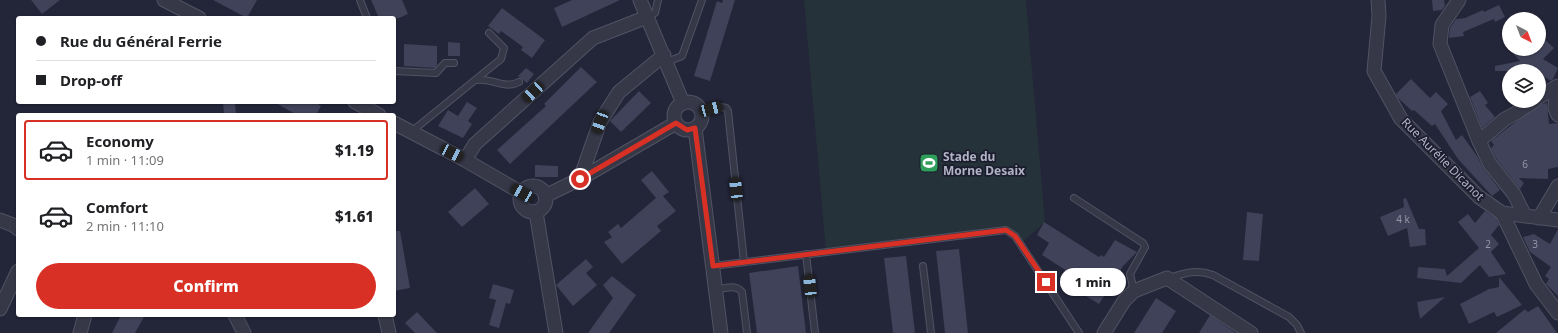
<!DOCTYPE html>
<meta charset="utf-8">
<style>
body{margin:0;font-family:"Noto Sans",sans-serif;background:#f2f2f2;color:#202124;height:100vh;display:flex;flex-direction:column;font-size:15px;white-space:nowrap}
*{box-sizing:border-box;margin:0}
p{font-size:13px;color:#757577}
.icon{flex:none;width:22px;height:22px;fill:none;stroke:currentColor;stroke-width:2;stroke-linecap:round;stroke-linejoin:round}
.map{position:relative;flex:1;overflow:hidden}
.details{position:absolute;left:16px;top:113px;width:380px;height:204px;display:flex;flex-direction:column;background:#fff;border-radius:4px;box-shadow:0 1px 3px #0004}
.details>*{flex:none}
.banner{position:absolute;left:16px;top:16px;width:380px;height:88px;border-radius:4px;box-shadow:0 1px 3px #0004;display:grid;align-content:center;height:88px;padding:0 20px;background:#fff}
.needle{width:26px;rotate:138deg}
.controls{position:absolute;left:1502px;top:12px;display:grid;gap:8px}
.controls a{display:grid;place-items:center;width:44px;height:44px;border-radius:50%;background:#fff;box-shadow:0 1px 3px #0004;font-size:20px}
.end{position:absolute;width:18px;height:18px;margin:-9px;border:5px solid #d93025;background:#fff;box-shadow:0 0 0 2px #fff}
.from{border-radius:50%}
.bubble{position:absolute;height:28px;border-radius:14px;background:#fff;box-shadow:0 1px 3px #0004;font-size:13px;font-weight:800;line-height:28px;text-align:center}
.car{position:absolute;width:12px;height:24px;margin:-12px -6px;border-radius:5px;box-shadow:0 0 3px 1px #0007;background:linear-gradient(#222 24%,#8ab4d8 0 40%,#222 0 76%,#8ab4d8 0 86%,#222 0)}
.banner b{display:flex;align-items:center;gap:14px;height:38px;font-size:15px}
.banner b+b{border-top:1px solid #e0e0e0}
.banner i{width:10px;height:10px;background:#202124}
ul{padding:7px 0 0;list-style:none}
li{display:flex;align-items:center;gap:12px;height:60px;margin:0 8px 6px;padding:0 12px;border:2px solid transparent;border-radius:4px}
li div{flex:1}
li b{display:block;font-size:15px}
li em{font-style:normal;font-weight:800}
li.on{border-color:#d93025}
li>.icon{width:36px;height:36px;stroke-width:1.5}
.cta{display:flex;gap:8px;margin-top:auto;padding:8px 20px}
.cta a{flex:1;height:46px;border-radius:24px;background:#d93025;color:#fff;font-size:16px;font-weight:800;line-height:46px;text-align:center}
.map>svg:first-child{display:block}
</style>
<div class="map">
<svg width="1558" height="333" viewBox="0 0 1558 333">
<rect width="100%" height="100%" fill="#232538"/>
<polygon fill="#25323a" points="804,0 1026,0 1045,222 1020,244 1010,232 826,252"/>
<g fill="#3f4258">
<polygon points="31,0 60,0 42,14"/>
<polygon points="213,0 257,0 247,18"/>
<polygon points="371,0 402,0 408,14 399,18 379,18"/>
<polygon points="572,0 620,0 562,27 554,8"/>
<polygon points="723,0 735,0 710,81 694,76 717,1 722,3"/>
<polygon points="1432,0 1444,0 1445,6 1442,10 1433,11"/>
<polygon points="1499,5 1505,17 1495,22 1494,19 1463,32 1464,36 1449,38 1450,28 1456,19 1465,18 1483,10 1484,12"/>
<polygon points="502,8 545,40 532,58 521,50 523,47 501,31 499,34 488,26"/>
<polygon points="1543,38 1554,48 1543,59 1558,68 1553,79 1551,81 1539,73 1539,71 1530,68 1526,71 1495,71 1495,66 1520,61 1509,49 1539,49 1539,42"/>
<polygon points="448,42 460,43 460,56 448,56"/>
<polygon points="404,44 437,46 437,65 435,68 404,66"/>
<polygon points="581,67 597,82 510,164 497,150 546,106 544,104"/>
<polygon points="526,68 534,74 527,83 518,76"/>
<polygon points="1411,79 1430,98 1436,92 1448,104 1441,111 1456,140 1462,135 1477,156 1484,169 1500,190 1492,196 1458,159 1435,124 1432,126 1414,110 1412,111 1398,98 1396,94"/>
<polygon points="639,91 651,103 621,132 610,121"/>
<polygon points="1480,91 1488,103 1485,105 1495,117 1482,128 1470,97"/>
<polygon points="223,102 235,102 236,115 224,115"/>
<polygon points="274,102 315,102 321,106 316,115 297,115"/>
<polygon points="467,102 477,108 468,121 472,124 463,138 438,126 448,110 458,116"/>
<polygon points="1547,103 1549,124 1558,123 1558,167 1548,169 1548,179 1519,178 1524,183 1520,189 1497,160 1491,148 1494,145 1491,141 1510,126 1541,104"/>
<polygon points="535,165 558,166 558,177 535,177"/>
<polygon points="652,171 669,192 663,196 676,211 657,226 661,231 622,264 604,242 612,237 608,232 618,224 621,228 656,198 641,180"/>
<polygon points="475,188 489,204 462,227 448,212"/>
<polygon points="1406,198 1419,229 1425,229 1426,245 1410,247 1407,228 1388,236 1380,217 1404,207 1403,199"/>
<polygon points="1485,211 1496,218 1499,225 1491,235 1499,244 1491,252 1506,274 1489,277 1480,265 1461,283 1417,278 1418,267 1445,269 1447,276 1479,248 1458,222 1468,214 1475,223"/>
<polygon points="1247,212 1263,214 1259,261 1243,260"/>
<polygon points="1044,222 1099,257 1101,255 1104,257 1115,240 1137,252 1123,266 1099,304 1081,293 1087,284 1042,255 1049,243 1037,235"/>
<polygon points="1558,229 1558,296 1546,284 1549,279 1545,276 1551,267 1530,252 1523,237 1534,234 1550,244"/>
<polygon points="394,231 400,231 410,288 394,291"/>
<polygon points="959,249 968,333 945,333 936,251"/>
<polygon points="906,256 915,333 893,333 884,258"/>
<polygon points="586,259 593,267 586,273 597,285 573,306 556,285"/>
<polygon points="798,266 806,333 757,333 749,273"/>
<polygon points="612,276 636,295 609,333 588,333 613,298 603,285"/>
<polygon points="1499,277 1522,305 1497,317 1494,312 1469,324 1460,304 1489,289 1499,287"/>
<polygon points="493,284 514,290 510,304 506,303 499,328 489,325 496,300 489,298"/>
<polygon points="1445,297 1420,319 1417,302"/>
<polygon points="1156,298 1176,311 1162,333 1134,333"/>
<polygon points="1538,306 1557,333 1496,333 1525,309 1528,312"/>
<polygon points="417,312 437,333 415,333 405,323"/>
<polygon points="121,315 145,315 135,333 112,333"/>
<polygon points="1210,315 1236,333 1199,333"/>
</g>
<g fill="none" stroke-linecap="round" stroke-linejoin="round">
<defs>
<g id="lane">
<polyline points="360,0 367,18"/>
<polyline points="647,17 655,13 658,0"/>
<polyline points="667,62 682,56 702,0"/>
<polyline points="394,71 436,73 445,63 454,63"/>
<path d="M476 80C491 77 504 90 519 82"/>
<polyline points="701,112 721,107 726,108 728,111 744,262"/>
<polyline points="411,132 501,59 504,48 489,33"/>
<polyline points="1074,198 1143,243 1145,247 1130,274 1134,291"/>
<polyline points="806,254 815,333"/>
<polyline points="713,266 1006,230 1015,236 1079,333"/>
<polyline points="923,266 931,333"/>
<path d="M1169 278C1185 273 1197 269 1213 275L1289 317 1297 325 1301 333"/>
<path d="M716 290C725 288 736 284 742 292L747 333"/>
</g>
<g id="street">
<polyline points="164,0 199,18"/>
<polyline points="640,0 683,103"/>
<polyline points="1378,0 1379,16 1374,71 1401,119 1479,197 1502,213 1558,220"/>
<polyline points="1459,0 1442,25 1440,44 1479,141 1490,164 1514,194 1525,216"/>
<polyline points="1556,87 1555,108 1558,115"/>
<polyline points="1539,97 1558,86"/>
<polyline points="355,102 379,115"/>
<circle cx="688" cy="116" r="14"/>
<polyline points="394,123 465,160 522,193"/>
<polyline points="695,128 721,333"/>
<polyline points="1479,141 1505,119 1516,113 1534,101"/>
<polyline points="465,160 475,144 593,38 647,17"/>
<polyline points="580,179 600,122 619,92 664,55"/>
<circle cx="533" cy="199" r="13"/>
<polyline points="545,196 580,179 676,123"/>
<polyline points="536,212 556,333"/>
<polyline points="1502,213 1536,284 1558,313"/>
<polyline points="1539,218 1558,186"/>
<polyline points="0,220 13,225 18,229"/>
<polyline points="0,309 18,271"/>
<polyline points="235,315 244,333"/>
<polyline points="385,315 389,333"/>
<polyline points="80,333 85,315"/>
<polyline points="1104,333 1124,301 1134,291 1167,278 1251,333"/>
</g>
</defs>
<use href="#lane" stroke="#515263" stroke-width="8"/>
<use href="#street" stroke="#515263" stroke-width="15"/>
<use href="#lane" stroke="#363848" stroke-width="6"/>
<use href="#street" stroke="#363848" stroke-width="13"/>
</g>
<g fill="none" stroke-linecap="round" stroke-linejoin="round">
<polyline stroke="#d93025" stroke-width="5" points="580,179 676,123 687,130 695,128 713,266 1006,230 1015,236 1046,282"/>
</g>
<defs>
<symbol id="stadium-square" viewBox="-11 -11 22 22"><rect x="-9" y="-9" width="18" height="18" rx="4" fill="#2e9e5b" stroke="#1b1d2d"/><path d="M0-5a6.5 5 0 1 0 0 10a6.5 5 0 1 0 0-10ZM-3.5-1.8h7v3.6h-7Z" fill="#fff"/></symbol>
</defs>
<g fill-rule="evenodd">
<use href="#stadium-square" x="918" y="152" width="22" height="22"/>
</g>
<g text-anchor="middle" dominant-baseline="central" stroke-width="3.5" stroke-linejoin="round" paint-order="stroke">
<g font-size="10" fill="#9496aa">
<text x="1525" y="164">6</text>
<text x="1403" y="219">4 k</text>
<text x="1488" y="244">2</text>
<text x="1535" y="244">3</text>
</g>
<g font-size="12" font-weight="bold" fill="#b1b2c5" stroke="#1b1d2d" text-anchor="start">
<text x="943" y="156">Stade du<tspan x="943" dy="14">Morne Desaix</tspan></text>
</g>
<g font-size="12" fill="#b1b2c5" stroke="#1b1d2d">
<text transform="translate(1443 159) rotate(45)">Rue Aurélie Dicanot</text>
</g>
</g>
</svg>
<div class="controls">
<a><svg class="needle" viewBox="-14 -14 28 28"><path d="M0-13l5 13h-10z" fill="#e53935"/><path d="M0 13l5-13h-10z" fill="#757577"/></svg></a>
<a><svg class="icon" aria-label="layers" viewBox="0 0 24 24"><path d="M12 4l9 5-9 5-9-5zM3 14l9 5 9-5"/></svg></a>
</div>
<i class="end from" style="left:580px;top:179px"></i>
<i class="end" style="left:1046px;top:282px"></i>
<div class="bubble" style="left:1060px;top:268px;width:66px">1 min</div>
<i class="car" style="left:533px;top:92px;rotate:227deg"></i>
<i class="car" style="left:711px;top:109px;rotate:75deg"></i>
<i class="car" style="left:600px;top:122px;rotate:200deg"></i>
<i class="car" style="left:452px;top:153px;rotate:117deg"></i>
<i class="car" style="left:736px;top:189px;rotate:354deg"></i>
<i class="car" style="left:522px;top:193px;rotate:300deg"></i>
<i class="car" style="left:810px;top:286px;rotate:354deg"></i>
<div class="banner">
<b><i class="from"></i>Rue du Général Ferrie</b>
<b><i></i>Drop-off</b>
</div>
<section class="details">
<ul>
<li class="on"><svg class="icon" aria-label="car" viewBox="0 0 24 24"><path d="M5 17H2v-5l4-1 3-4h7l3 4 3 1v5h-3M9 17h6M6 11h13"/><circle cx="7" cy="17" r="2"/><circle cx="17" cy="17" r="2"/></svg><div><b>Economy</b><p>1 min · 11:09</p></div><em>$1.19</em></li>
<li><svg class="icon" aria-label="car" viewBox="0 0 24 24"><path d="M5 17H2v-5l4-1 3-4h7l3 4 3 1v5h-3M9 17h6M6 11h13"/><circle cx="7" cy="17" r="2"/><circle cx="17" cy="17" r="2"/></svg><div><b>Comfort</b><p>2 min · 11:10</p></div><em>$1.61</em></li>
</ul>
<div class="cta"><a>Confirm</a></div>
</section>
</div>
